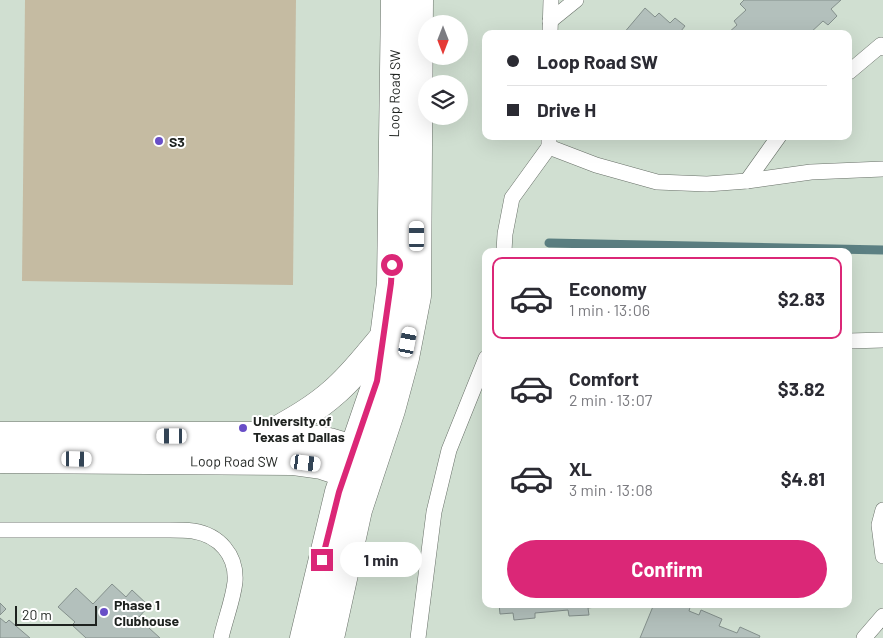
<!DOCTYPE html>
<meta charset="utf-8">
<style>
body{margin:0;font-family:Barlow,sans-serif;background:#f2f2f3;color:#2b2b33;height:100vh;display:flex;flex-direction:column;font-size:19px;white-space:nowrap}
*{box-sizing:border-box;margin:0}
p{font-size:16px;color:#7c7c81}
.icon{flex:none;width:28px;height:28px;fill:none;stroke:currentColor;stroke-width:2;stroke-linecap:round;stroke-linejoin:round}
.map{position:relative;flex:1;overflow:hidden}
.sheet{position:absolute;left:482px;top:248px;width:370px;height:360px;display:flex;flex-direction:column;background:#fff;border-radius:10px;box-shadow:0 5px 20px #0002}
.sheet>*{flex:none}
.guide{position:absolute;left:482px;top:30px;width:370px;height:110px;border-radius:10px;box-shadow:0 5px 20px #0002;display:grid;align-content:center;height:110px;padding:0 25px;background:#fff}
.needle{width:32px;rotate:180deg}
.buttons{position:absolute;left:418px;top:15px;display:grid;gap:10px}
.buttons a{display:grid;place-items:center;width:50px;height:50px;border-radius:50%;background:#fff;box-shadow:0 5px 20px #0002;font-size:25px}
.scale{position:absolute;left:15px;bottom:12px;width:82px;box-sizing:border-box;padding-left:5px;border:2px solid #1e221f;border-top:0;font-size:14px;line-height:18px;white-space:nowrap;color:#1e221f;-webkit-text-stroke:4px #fff;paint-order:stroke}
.end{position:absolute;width:22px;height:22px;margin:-11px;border:6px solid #db2777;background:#fff;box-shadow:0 0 0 2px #fff}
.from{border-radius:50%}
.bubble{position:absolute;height:35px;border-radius:18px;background:#fff;box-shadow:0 5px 20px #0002;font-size:16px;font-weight:700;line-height:35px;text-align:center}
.car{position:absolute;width:15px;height:30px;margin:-15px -8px;border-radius:6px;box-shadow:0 0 4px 1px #0007;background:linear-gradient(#fff 24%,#345 0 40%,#fff 0 76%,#345 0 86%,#fff 0)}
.guide b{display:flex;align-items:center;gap:18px;height:48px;font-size:19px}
.guide b+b{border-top:1px solid #e1e1e2}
.guide i{width:12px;height:12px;background:#2b2b33}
ul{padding:9px 0 0;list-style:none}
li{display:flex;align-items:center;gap:15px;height:82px;margin:0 10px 8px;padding:0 15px;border:2px solid transparent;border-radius:10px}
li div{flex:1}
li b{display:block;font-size:19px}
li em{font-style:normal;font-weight:700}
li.selected{border-color:#db2777}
li>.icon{width:45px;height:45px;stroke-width:1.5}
.cta{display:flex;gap:10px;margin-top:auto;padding:10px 25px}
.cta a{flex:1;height:58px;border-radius:30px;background:#db2777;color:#fff;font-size:20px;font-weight:700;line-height:58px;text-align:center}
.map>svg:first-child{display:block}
</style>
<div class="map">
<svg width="883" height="638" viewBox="0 0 883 638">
<rect width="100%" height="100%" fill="#dfe8e0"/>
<path fill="#d0dfd1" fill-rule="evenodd" d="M0 0H883V638H0ZM426 24H459V56H426ZM486 34H849V136H486ZM426 84H459V116H426ZM486 251H849V604H486Z"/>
<polygon fill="#c5bba2" points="25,0 296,0 293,285 22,281"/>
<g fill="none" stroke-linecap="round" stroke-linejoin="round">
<polyline stroke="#5c8083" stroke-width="9" points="549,243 883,250"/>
</g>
<g fill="#b3c0bc" stroke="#84908c">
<polygon points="744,0 841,0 831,9 837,16 828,25 823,21 809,34 727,34 737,25 734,21 746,10 740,4"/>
<polygon points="645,8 655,17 659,13 670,23 675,18 685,26 681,31 684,34 623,34"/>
<polygon points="112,584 126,597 132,590 149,606 138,618 160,638 86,638 72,625 75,622 58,607 76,588 93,604"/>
<polygon points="0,603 6,609 0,615"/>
<polygon points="499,604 603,604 603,606 588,608 589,615 569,616 568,610 535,613 535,618 514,620 513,613 500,614"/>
<polygon points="654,604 691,604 689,611 699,615 701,610 722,619 719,626 737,633 740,627 760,636 759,638 640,638"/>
<polygon points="0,618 6,623 9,620 30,638 0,638"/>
</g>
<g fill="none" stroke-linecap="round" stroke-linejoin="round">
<defs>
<g id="lane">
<polyline points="550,21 576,0"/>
<polyline points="550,34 551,0"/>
<polyline points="849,72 881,45 883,48"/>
<polyline points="549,136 549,147 596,165 657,182 707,184 747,181 811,172 883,169"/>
<polyline points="747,181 779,136"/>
<polyline points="504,251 505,234 512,198 549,147"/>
<polyline points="849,341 883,340"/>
<polyline points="883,510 879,525 883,556"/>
<path d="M0 530H170C177 530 185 530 193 531 219 535 237 555 235 582 233 600 225 620 221 638"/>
<polyline points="418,638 434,512 449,450 486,358"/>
<polyline points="864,638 883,616"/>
</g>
<g id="street">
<polyline points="0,436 267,436 306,438 329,442 369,454"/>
<path d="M267 436C290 423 314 410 333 393 352 377 367 357 383 338"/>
<path id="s1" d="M0 459 292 461 321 465 361 478"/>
<path id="s2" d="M304 638 339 492 377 381 384 337 391 283 395 0"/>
<polyline points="330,638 358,510 391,410 405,358 417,296 419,0"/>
</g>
</defs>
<use href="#lane" stroke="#687068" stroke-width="16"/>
<use href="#street" stroke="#687068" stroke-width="29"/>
<use href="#lane" stroke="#fff" stroke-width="15"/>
<use href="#street" stroke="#fff" stroke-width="28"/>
</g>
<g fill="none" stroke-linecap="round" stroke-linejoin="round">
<polyline stroke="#db2777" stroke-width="6" points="322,560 339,492 377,381 391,283 392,265"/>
</g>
<g fill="#684ec7" stroke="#fff" stroke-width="2">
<circle cx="159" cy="141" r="5"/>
<circle cx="243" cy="428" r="5"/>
<circle cx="104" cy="612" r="5"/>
</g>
<g text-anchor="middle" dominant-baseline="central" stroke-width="4" stroke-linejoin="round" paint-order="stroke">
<g font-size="14" fill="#1e221f" stroke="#fff">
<text stroke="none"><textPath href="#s2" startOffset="556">Loop Road SW</textPath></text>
<text stroke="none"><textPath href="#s1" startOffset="234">Loop Road SW</textPath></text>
</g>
<g font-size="14" font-weight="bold" fill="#1e221f" stroke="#fff" text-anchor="start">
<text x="169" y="141">S3</text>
<text x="253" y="420">University of<tspan x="253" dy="16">Texas at Dallas</tspan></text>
<text x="114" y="604">Phase 1<tspan x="114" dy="16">Clubhouse</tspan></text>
</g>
</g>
</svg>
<div class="buttons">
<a><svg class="needle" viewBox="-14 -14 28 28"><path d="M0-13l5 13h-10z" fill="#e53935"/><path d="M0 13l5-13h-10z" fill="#7c7c81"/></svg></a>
<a><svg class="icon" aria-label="layers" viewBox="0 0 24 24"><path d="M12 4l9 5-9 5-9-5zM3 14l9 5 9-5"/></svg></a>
</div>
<div class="scale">20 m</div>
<i class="end from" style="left:392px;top:265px"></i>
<i class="end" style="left:322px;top:560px"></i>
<div class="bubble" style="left:340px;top:542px;width:82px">1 min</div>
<i class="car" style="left:417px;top:236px;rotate:0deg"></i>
<i class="car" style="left:408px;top:342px;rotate:11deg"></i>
<i class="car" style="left:172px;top:436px;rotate:270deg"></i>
<i class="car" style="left:77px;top:459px;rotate:91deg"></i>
<i class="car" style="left:306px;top:463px;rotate:97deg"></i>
<div class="guide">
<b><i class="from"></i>Loop Road SW</b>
<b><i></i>Drive H</b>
</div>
<section class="sheet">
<ul>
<li class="selected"><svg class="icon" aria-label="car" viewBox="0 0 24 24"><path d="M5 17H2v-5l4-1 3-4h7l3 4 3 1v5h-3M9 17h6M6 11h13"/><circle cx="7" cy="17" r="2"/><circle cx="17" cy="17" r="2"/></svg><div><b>Economy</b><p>1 min · 13:06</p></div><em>$2.83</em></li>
<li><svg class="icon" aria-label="car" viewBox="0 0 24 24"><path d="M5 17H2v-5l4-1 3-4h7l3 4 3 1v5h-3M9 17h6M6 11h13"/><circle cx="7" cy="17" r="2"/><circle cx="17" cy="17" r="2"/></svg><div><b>Comfort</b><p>2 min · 13:07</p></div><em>$3.82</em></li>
<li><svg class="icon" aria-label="car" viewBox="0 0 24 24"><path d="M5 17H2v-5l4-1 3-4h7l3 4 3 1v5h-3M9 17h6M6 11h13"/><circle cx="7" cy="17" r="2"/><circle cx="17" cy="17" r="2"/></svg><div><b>XL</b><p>3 min · 13:08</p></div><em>$4.81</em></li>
</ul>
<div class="cta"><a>Confirm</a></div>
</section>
</div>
